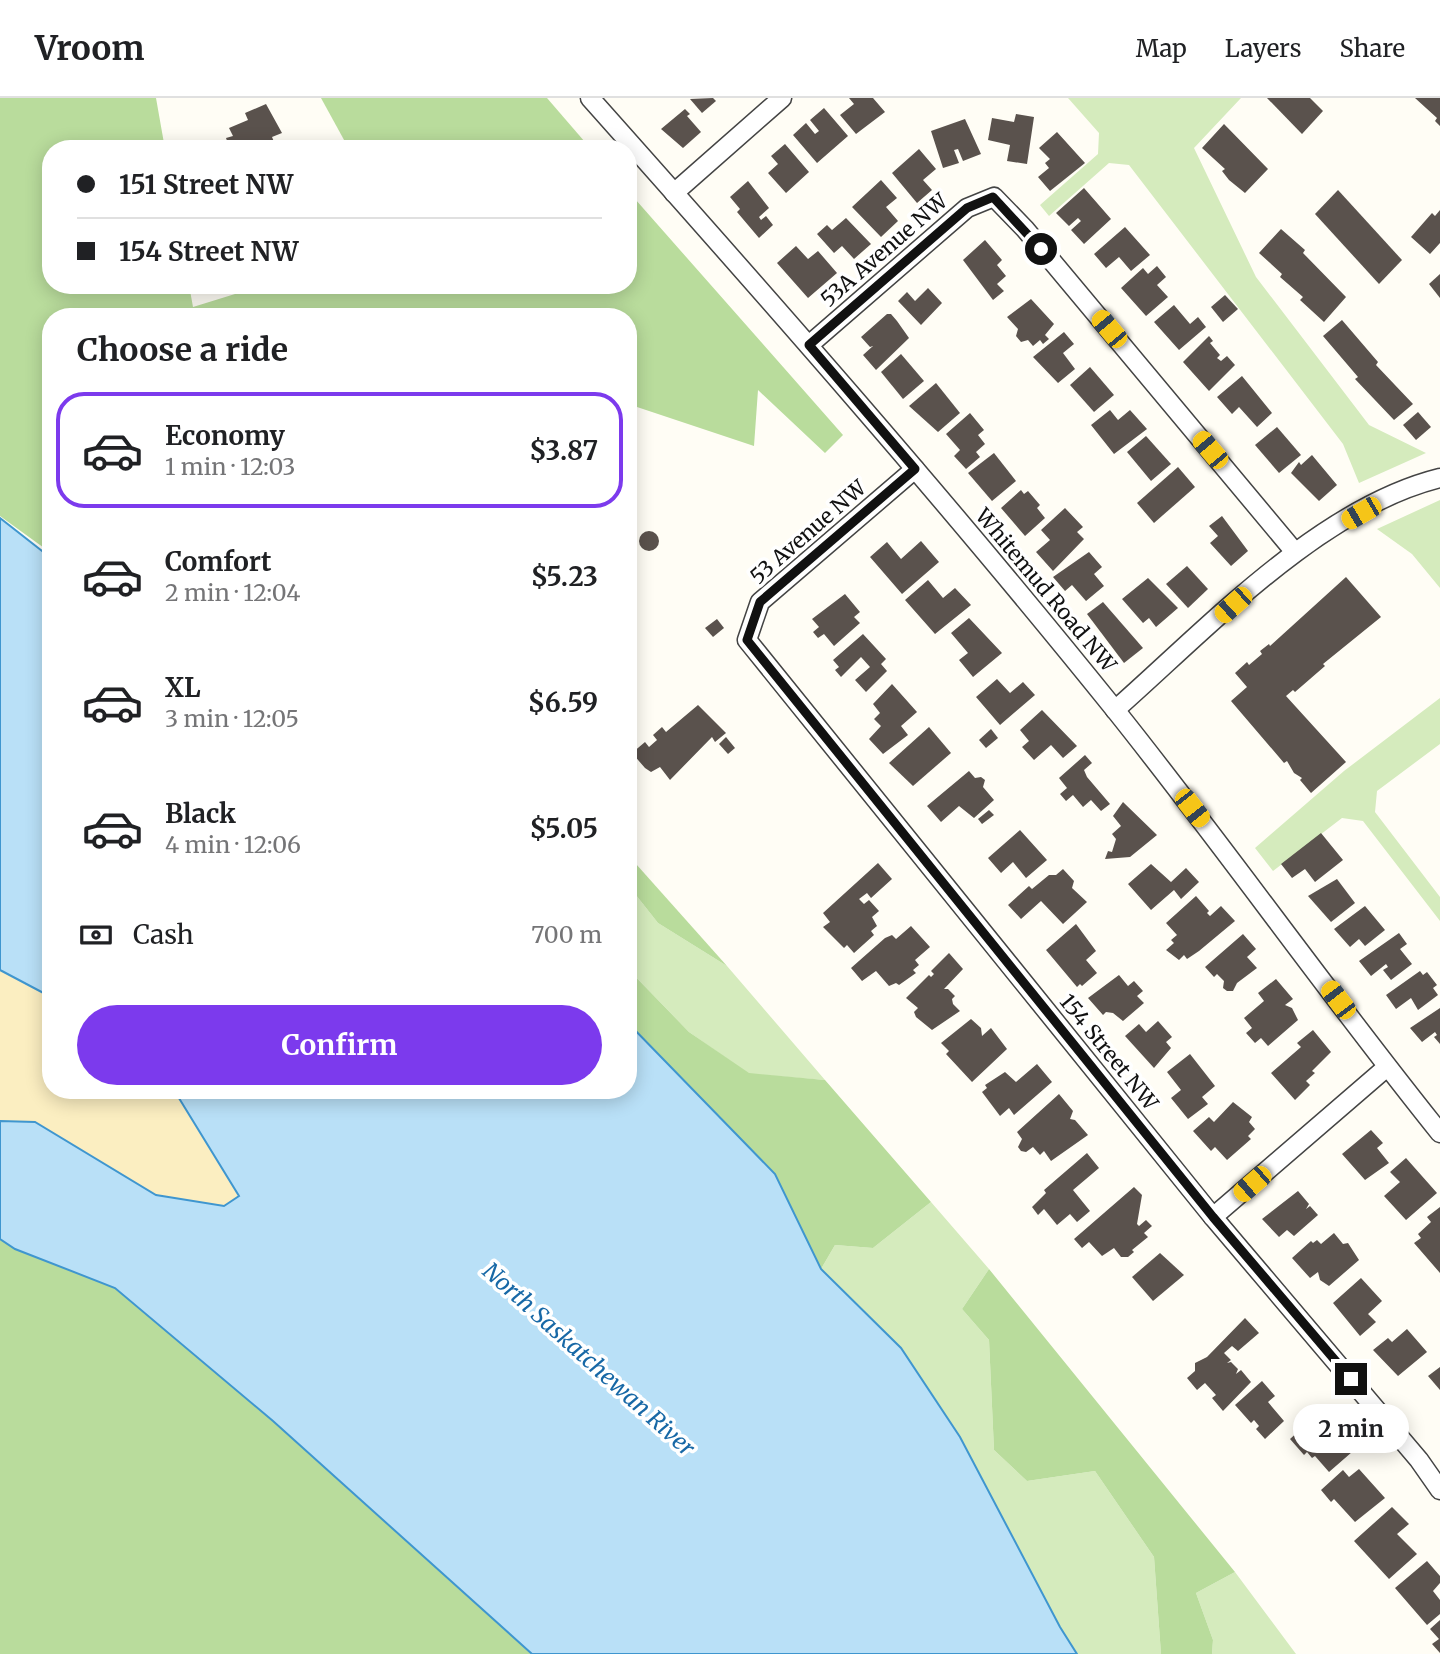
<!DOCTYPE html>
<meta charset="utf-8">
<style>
body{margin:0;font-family:Merriweather,serif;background:#f2f2f2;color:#202124;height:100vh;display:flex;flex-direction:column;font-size:26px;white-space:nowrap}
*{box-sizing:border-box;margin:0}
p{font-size:23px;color:#757577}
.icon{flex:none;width:38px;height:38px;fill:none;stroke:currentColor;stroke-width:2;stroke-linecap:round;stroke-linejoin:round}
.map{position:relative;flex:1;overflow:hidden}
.drawer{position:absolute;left:42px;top:210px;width:595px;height:791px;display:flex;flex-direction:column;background:#fff;border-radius:28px;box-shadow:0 4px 18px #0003}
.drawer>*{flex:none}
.hud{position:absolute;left:42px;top:42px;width:595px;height:154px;border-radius:28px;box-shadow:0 4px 18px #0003;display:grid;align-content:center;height:154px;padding:0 35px;background:#fff}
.end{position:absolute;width:32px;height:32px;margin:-16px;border:9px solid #111;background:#fff;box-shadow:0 0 0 4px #fff}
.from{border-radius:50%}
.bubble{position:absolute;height:49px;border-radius:24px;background:#fff;box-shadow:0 4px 18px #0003;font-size:23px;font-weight:700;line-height:49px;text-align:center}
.car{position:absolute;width:21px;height:42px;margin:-21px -10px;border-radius:9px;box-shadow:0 0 5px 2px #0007;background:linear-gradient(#f5c518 24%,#345 0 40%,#f5c518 0 76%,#345 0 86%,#f5c518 0)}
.hud b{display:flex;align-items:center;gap:24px;height:66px;font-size:26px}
.hud b+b{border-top:2px solid #e0e0e0}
.hud i{width:18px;height:18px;background:#202124}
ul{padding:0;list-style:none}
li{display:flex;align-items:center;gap:21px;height:116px;margin:0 14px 10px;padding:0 21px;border:4px solid transparent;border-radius:28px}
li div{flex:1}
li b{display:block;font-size:26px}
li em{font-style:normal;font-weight:700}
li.selected{border-color:#7c3aed}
li>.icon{width:63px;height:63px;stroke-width:1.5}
h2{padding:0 35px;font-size:32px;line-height:84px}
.pay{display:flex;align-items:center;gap:18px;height:77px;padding:0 35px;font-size:26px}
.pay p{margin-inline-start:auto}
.button{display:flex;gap:14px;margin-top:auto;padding:14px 35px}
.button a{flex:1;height:80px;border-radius:42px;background:#7c3aed;color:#fff;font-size:28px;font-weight:700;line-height:80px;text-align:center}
header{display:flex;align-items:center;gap:42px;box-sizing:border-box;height:98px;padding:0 35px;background:#fff;border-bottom:2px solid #e0e0e0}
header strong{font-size:33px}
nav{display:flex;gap:38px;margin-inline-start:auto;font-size:24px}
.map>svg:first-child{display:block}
</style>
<header>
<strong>Vroom</strong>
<nav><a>Map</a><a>Layers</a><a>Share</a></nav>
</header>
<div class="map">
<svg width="1440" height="1556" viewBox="0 0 1440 1556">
<rect width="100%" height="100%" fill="#fffdf5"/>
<g fill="#d5ebbd">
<polygon points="1068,0 1241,0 1194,50 1256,179 1369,327 1426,355 1359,385 1343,346 1129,67 1109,65 1049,118 1040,107 1098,56 1099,35"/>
<polygon points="1440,402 1440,490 1412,456 1377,431"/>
<polygon points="1440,600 1440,646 1377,693 1375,714 1440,799 1440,823 1363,723 1342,720 1273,773 1255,750 1344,673"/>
<polygon points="628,787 658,825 727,868 825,982 749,976 689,934 628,871"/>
<polygon points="931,1104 989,1171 962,1211 989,1242 994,1352 1027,1383 1095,1373 1154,1459 1161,1556 1077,1556 1060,1529 960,1339 901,1250 821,1171 835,1147 873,1150"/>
<polygon points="1235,1474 1296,1556 1212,1556 1213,1542 1196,1495"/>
</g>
<g fill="#b9dc9c">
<polygon points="0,0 156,0 165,51 51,51 51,187 189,187 193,209 264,187 628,187 628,93 843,337 825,355 758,292 754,348 628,306 628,219 51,219 51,455 0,418"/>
<polygon points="321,0 547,0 591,51 349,51"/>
<polygon points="628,757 727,868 658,825 628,787"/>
<polygon points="628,871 689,934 749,975 825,982 931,1104 873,1150 835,1147 821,1171 775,1076 628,925"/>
<polygon points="0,1141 15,1151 115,1190 273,1323 532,1556 0,1556"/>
<polygon points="989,1171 1235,1474 1196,1495 1213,1542 1212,1556 1161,1556 1154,1459 1095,1373 1027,1383 994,1352 989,1242 962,1211"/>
</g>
<polygon fill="#fbeec1" points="0,872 51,899 51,992 174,992 239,1099 224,1108 156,1097 36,1024 0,1023"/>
<g fill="#b9e0f7" stroke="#3f96cf" stroke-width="2">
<polygon points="0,420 51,460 51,899 0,872"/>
<polygon points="628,925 775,1076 821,1171 901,1250 960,1339 1060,1529 1077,1556 532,1556 273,1323 115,1190 15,1151 0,1141 0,1023 35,1024 156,1097 224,1108 239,1098 174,992 628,992"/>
</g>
<g fill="#5a524d">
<polygon points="713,0 716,3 702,15 690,1"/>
<polygon points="849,0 873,0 885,14 856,36 840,17 854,6"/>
<polygon points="1267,0 1310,0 1323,13 1302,36"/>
<polygon points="1415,0 1440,0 1440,28 1435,23 1437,20"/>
<polygon points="266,6 282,35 272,39 277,51 230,51 226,40 233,38 229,30 248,22 245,15"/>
<polygon points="824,10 848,38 817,65 793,37 806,25 815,36 819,33 810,22"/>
<polygon points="685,11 690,16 687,18 701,34 683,50 661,31"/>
<polygon points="1016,16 1034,19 1027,66 1007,63 1010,47 988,42 992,20 1014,24"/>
<polygon points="965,21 981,56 963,63 958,51 954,52 959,65 943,70 931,33"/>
<polygon points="1224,26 1268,71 1245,95 1229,82 1222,73 1225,71 1202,50"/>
<polygon points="1057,34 1085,65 1050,93 1038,79 1049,70 1045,65 1050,61 1039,50"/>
<polygon points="785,46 809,74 786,95 768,75 778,66 771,58"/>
<polygon points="919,51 936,71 923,82 932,92 917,105 892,75"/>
<polygon points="881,82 897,100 886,109 898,123 881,139 852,109"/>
<polygon points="748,83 769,110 759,119 761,122 766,118 773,127 759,140 737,114 740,111 730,99"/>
<polygon points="1084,90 1111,121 1084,146 1071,132 1081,123 1078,120 1069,128 1056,115"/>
<polygon points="1338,92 1402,162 1379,186 1315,116"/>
<polygon points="1440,112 1440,145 1430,156 1411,139 1432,115 1435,118"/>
<polygon points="846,120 871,146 854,161 842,148 834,155 817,136 827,127 832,132"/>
<polygon points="1125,129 1150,157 1131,173 1119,159 1106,170 1094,156"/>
<polygon points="1281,131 1305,152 1303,155 1346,199 1324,224 1300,202 1303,199 1280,179 1282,176 1259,155"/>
<polygon points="985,142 1002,162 997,167 1006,178 997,186 1004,193 993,202 963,162"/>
<polygon points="796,148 808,161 818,153 837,175 808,200 777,165"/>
<polygon points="1157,168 1166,179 1157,187 1168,199 1146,218 1121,190 1143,170 1148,176"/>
<polygon points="1440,176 1440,200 1429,186"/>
<polygon points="928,190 942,205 921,227 898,203 907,194 915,203"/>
<polygon points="1225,197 1238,211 1223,224 1211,209"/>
<polygon points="1031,201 1054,226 1045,237 1049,241 1043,246 1040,242 1033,248 1028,242 1021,244 1016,238 1018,231 1007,219"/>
<polygon points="1174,207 1190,226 1198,219 1206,229 1179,252 1154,224"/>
<polygon points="887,216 891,216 897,223 909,240 876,272 863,257 873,248 870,249 861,239"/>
<polygon points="1342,222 1378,264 1376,267 1413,306 1394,322 1355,281 1358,279 1323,238"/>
<polygon points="1064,234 1074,246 1063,255 1075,271 1058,285 1033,259"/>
<polygon points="1209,238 1213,243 1210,245 1220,257 1217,260 1221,263 1227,258 1235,267 1209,293 1183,264"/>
<polygon points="901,256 924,283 903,301 881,274"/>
<polygon points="1090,269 1114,297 1094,314 1070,287"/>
<polygon points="1242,278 1272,315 1257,329 1239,309 1232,316 1217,299"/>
<polygon points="936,285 960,315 938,334 909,308"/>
<polygon points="1110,312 1118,322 1130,312 1147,331 1114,356 1091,327"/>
<polygon points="1418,314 1431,329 1416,342 1403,327"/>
<polygon points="970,315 984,332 978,337 985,346 976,354 980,359 966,371 954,358 960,352 946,336"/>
<polygon points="1277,329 1301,357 1279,375 1255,347"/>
<polygon points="1146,338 1171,366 1151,383 1127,354"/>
<polygon points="994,355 1016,383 992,403 968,375"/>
<polygon points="1312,357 1337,387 1319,403 1291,375 1299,364 1301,367"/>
<polygon points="1178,369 1195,389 1154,425 1137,405"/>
<polygon points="1021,392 1024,396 1028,393 1040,407 1037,410 1045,420 1025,438 1001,410"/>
<polygon points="1065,410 1083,429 1077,434 1084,441 1053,473 1036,454 1050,442 1041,432"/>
<polygon points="1222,418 1248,453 1231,468 1210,445 1218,438 1209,428"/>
<circle cx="649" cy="443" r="10"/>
<polygon points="921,443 939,464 902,496 870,459 887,444 901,461"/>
<polygon points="1089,454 1102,469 1094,476 1104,488 1086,503 1072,487 1065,493 1053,479"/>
<polygon points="1187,468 1208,491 1188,510 1166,486"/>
<polygon points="1346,479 1381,519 1323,566 1325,568 1295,594 1293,592 1286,598 1346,664 1311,695 1300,682 1302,680 1294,675 1287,663 1284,665 1231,603 1247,589 1235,575 1247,564 1249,567 1262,556 1260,553 1269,546 1270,548"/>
<polygon points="1148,480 1178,510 1156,529 1149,520 1143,525 1122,501"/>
<polygon points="928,482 943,500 955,490 971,507 935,536 905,502"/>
<polygon points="845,496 860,514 854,519 860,525 834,548 824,536 818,540 813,534 819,529 812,521"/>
<polygon points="1103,504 1143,550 1124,565 1087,516"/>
<polygon points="969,520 1002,555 973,579 959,562 968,555 951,535"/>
<polygon points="717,521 724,530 713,539 705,530"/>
<polygon points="863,536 886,561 881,566 887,573 866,594 855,582 870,569 861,559 841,579 835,572 839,569 833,562"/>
<polygon points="997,581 1010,595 1023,584 1035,597 1000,627 976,599"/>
<polygon points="892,586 917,614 901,628 908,637 883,656 869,641 881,628 874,621 880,615 873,606"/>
<polygon points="698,607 726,635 715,644 712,639 670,682 660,669 651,674 645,670 632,655 645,644 649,649 657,642 653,637 662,629 666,634"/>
<polygon points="1042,612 1077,648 1063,660 1051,647 1034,662 1022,649 1029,643 1020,632"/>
<polygon points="929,629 951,655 913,688 889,665"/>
<polygon points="991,631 998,640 986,650 979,642"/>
<polygon points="726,639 735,650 728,656 719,646"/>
<polygon points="1085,657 1092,665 1084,672 1087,679 1110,706 1101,713 1091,702 1083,709 1073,697 1066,703 1060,696 1067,690 1059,680"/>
<polygon points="969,673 975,680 981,679 985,682 983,689 994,702 974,720 959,708 941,724 927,708"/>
<polygon points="1123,704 1157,737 1130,759 1105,761 1108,753 1112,754 1116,741 1112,736 1121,728 1113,718"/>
<polygon points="989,712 994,717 982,726 978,721"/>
<polygon points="1020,732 1047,762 1026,780 1013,764 1001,775 988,760"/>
<polygon points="1321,735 1343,762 1315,784 1305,771 1292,780 1281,766"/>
<polygon points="878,765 892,781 871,800 867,795 859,801 864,806 869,802 879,813 872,819 877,828 871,833 874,837 854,855 847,847 844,850 823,829 830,824 823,815"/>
<polygon points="1151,766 1171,784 1186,770 1199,784 1181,801 1174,792 1151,812 1128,786"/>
<polygon points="1063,771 1074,783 1072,790 1087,804 1063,826 1041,803 1021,821 1008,807 1029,788 1032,791 1049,777 1056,777"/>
<polygon points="1337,781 1355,805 1331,824 1308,798"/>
<polygon points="1196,798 1209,813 1207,815 1210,818 1221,808 1235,823 1199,853 1187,861 1184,857 1179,862 1166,852 1174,845 1171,842 1177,837 1166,825"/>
<polygon points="1365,808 1385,832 1365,848 1359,841 1350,849 1334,831"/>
<polygon points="1076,826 1096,853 1086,862 1097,875 1082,888 1080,886 1077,889 1046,852"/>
<polygon points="911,828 930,849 915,862 919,867 913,872 916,875 899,887 896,885 889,888 876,873 862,883 851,870 885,840 892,837 896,841"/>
<polygon points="1399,835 1407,846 1400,851 1412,866 1391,882 1383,872 1388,869 1386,866 1371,878 1359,863"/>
<polygon points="1243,836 1256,851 1247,859 1257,870 1237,885 1233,893 1227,893 1223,890 1224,883 1217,876 1214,879 1205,869"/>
<polygon points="949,855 963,871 944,891 948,891 955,898 952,901 953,906 960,913 932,932 916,919 914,914 918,910 906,900 929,877 931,879 934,876 931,873"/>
<polygon points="1420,873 1423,877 1427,874 1437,887 1433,890 1438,897 1418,912 1411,900 1396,911 1386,897"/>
<polygon points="1119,877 1128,888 1134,883 1143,893 1137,898 1144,905 1123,923 1113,915 1106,914 1103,917 1088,900"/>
<polygon points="1276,881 1293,901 1285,907 1292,910 1298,922 1268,948 1261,940 1255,945 1246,935 1252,930 1244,920 1264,903 1258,895"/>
<polygon points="1440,910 1440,946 1434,939 1437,937 1435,934 1422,944 1410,930"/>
<polygon points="971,921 981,930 982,938 991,930 1007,951 972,984 946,956 949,953 941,945"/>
<polygon points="1158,923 1172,939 1166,944 1171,950 1154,970 1125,938 1139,926 1146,934"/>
<polygon points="1313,932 1331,954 1312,973 1315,975 1306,983 1310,987 1295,1002 1271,975 1301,949 1297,945"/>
<polygon points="1190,956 1215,988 1202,999 1208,1006 1188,1021 1171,1000 1181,992 1167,974"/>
<polygon points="1037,966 1052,984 1014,1017 1009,1010 1000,1018 982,994 987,990 985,987 1005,974 1016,984"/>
<polygon points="1059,996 1073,1013 1070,1021 1075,1022 1088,1037 1051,1063 1044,1053 1040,1057 1033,1049 1026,1054 1021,1053 1018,1049 1022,1041 1017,1034"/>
<polygon points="1233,1004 1252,1019 1249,1024 1255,1031 1248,1038 1251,1041 1227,1062 1215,1049 1211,1053 1193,1033 1209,1019 1214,1024"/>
<polygon points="1371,1032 1383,1045 1377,1050 1389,1065 1365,1082 1342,1056"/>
<polygon points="1087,1055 1099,1070 1073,1092 1090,1113 1077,1124 1070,1116 1057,1127 1044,1111 1038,1117 1032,1109 1046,1095 1044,1092"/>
<polygon points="1406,1060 1437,1095 1406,1122 1384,1098 1400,1084 1390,1074"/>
<polygon points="1134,1089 1142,1097 1137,1126 1139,1128 1146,1122 1152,1128 1144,1135 1148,1139 1132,1152 1134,1154 1128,1159 1121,1159 1114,1150 1102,1158 1089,1144 1082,1150 1074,1141"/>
<polygon points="1298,1093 1309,1106 1306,1111 1310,1108 1318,1117 1294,1138 1287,1132 1279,1139 1262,1121"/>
<polygon points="1440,1109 1440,1175 1414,1145 1421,1140 1418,1136 1431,1124 1427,1119"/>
<polygon points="1334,1135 1343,1146 1348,1145 1359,1162 1329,1188 1320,1182 1318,1174 1310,1180 1292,1160 1311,1143 1313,1145 1317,1142 1321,1146"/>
<polygon points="1160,1155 1184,1177 1153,1203 1132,1179"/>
<polygon points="1361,1180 1382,1203 1368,1216 1376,1224 1360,1238 1333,1205"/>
<polygon points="1245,1220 1259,1235 1238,1253 1232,1248 1224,1255 1231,1262 1227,1265 1231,1264 1238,1271 1236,1276 1241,1272 1251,1284 1223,1313 1212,1300 1216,1297 1205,1285 1197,1292 1187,1280 1195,1273 1195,1265 1207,1259"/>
<polygon points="1407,1231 1427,1254 1398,1278 1373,1252 1388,1240 1392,1244"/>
<polygon points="1440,1269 1440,1292 1428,1278"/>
<polygon points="1262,1283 1275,1298 1268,1304 1284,1323 1265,1341 1256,1331 1259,1328 1254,1322 1251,1325 1235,1307"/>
<polygon points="1323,1311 1341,1331 1336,1336 1352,1354 1329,1374 1315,1358 1312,1360 1307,1354 1304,1357 1290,1341"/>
<polygon points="1359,1371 1385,1400 1355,1424 1334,1401 1331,1404 1321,1392 1343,1372 1349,1379"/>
<polygon points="1392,1409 1409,1426 1397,1436 1417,1456 1389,1481 1354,1443"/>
<polygon points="1427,1463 1440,1478 1440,1485 1433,1493 1440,1502 1440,1516 1427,1527 1395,1490"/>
<polygon points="1440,1522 1440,1555 1432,1546 1439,1541 1430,1531"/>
</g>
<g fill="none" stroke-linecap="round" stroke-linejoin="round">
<defs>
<g id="minor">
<path d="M590 0C769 201 947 403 1116 613 1227 752 1329 897 1440 1035"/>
<polyline points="674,95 782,0"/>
<polyline points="809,247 967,110 994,99 1025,131 1294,453"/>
<polyline points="915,371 760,504 747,542 1213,1119 1419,1362 1440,1392"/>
<path d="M1115 612C1207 531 1319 410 1440 380"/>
<polyline points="1213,1119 1387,969"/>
</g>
</defs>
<use href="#minor" stroke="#444" stroke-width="21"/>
<use href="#minor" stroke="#fff" stroke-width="18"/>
</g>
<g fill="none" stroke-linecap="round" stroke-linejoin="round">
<polyline stroke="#111" stroke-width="9" points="1041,151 993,99 967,110 809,247 915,371 760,504 747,542 1213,1119 1351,1281"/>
</g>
<g text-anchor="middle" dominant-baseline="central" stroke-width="7" stroke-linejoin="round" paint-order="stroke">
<g font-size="21" fill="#111" stroke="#fff">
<text transform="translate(884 152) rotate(-41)">53A Avenue NW</text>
<text transform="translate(808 434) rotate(-41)">53 Avenue NW</text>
<text transform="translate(1046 492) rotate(50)">Whitemud Road NW</text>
<text transform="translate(1109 954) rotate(51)">154 Street NW</text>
</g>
<g font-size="23" font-style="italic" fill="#1768a6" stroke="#fff">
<text transform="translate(589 1261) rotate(42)">North Saskatchewan River</text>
</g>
</g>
</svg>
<i class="end from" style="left:1041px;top:151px"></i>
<i class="end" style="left:1351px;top:1281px"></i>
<div class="bubble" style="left:1293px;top:1306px;width:116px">2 min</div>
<i class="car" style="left:1109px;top:231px;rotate:320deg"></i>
<i class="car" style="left:1210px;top:352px;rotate:320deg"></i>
<i class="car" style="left:1361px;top:415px;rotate:240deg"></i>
<i class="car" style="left:1233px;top:507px;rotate:228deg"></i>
<i class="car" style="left:1192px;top:710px;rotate:142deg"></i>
<i class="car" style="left:1338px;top:902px;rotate:323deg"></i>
<i class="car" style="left:1252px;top:1086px;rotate:229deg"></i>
<div class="hud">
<b><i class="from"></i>151 Street NW</b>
<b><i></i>154 Street NW</b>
</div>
<section class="drawer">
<h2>Choose a ride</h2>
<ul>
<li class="selected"><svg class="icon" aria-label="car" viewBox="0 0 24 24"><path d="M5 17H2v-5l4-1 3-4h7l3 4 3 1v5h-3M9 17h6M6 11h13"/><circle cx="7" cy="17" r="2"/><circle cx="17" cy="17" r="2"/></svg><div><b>Economy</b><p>1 min · 12:03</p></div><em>$3.87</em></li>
<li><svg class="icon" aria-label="car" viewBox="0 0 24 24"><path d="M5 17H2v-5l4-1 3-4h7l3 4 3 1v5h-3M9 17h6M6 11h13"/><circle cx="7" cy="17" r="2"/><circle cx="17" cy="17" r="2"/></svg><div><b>Comfort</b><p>2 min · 12:04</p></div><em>$5.23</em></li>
<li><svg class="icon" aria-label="car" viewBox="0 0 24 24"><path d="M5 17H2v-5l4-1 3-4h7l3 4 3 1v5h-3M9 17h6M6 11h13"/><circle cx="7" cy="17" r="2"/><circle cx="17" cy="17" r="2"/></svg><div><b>XL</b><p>3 min · 12:05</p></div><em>$6.59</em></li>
<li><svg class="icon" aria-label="car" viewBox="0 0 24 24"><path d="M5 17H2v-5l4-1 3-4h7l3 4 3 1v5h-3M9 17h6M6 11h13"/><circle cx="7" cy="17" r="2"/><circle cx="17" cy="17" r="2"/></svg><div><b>Black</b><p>4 min · 12:06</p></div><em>$5.05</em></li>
</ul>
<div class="pay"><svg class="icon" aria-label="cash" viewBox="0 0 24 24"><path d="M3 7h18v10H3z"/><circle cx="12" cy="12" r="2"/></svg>Cash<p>700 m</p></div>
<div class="button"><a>Confirm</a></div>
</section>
</div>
